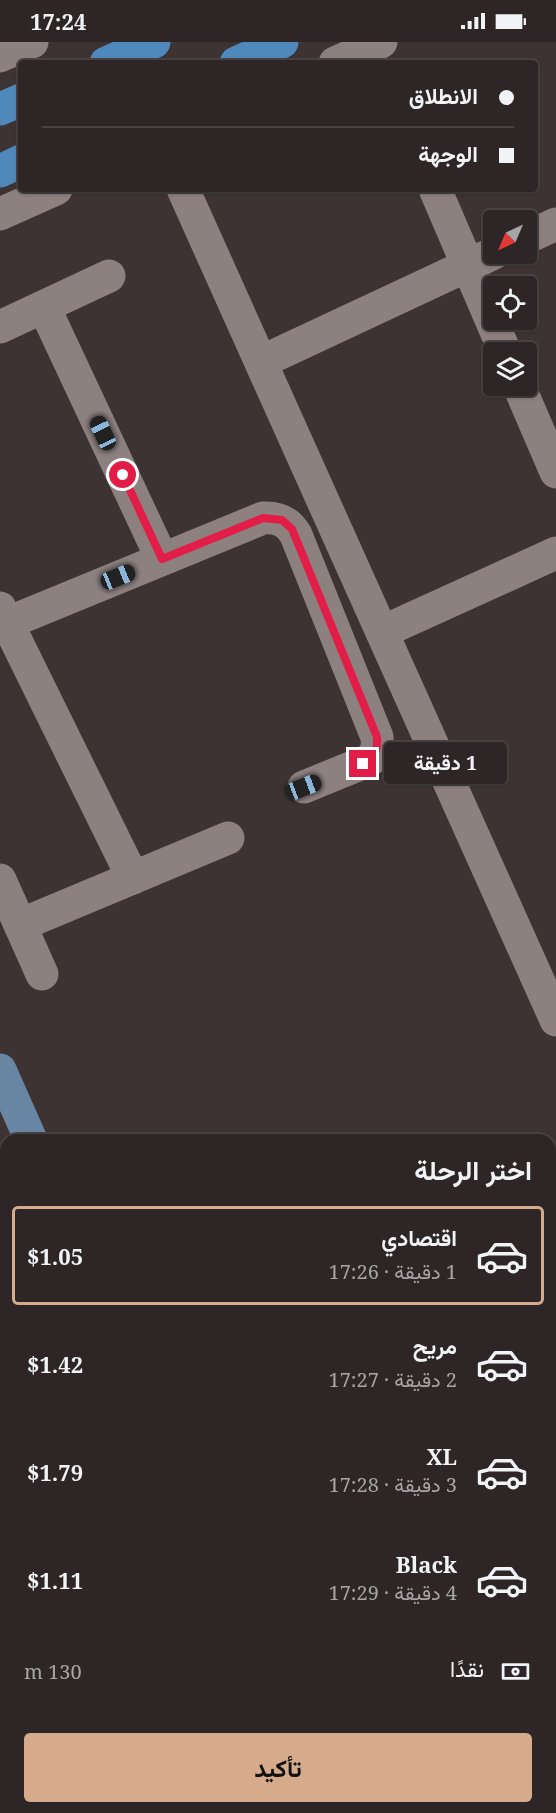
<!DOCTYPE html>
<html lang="ar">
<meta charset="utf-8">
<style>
body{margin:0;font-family:"Noto Serif",Vazirmatn,serif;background:#3a3232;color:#f1f3f6;direction:rtl;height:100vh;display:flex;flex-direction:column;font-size:22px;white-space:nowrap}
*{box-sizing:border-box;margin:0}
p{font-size:20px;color:#a7a5a7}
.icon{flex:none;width:33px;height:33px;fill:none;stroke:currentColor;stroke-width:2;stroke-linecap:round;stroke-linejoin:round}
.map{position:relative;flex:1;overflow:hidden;direction:ltr}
.details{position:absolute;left:0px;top:1092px;width:556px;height:680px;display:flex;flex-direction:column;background:#2e2626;border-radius:18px 18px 0 0;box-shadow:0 2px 4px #0004,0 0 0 2px #494343;direction:rtl}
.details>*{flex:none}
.hud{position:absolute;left:18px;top:18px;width:520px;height:132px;border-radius:6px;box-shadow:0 2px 4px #0004,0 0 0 2px #494343;direction:rtl;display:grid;align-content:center;height:132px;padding:0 24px;background:#2e2626}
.needle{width:39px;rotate:224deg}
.tools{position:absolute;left:483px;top:168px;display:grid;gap:12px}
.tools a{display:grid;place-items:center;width:54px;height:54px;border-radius:6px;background:#2e2626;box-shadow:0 2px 4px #0004,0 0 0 2px #494343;font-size:30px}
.end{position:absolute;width:27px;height:27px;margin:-14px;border:8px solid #e11d48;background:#fff;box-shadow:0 0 0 3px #fff}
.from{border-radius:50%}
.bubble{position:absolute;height:42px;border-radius:6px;background:#2e2626;box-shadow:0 2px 4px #0004,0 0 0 2px #494343;font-size:20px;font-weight:700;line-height:42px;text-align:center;direction:rtl}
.car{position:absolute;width:18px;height:36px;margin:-18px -9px;border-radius:8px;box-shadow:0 0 4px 2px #0007;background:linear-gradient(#222 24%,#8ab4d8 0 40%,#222 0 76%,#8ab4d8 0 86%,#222 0)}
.hud b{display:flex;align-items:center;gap:21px;height:57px;font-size:22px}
.hud b+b{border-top:2px solid #494343}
.hud i{width:15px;height:15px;background:#f1f3f6}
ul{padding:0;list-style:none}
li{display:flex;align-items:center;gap:18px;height:99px;margin:0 12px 9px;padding:0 12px;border:3px solid transparent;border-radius:6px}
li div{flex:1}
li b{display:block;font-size:22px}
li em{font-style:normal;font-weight:700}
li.current{border-color:#d6ab8b}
li>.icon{width:54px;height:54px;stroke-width:1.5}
h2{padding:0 24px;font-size:27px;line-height:72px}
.pay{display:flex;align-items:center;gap:15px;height:66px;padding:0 24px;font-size:22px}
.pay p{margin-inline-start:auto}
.cta{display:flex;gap:12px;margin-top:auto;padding:12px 24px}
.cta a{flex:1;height:69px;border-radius:6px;background:#d6ab8b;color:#111;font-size:24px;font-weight:700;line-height:69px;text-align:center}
.status{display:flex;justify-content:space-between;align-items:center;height:42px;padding:0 30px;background:#2e2626;direction:ltr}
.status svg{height:16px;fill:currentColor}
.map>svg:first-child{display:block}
</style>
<div class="status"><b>17:24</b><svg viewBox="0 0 49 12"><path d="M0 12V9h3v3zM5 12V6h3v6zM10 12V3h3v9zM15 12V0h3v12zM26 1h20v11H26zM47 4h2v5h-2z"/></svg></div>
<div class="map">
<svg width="556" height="1771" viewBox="0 0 556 1771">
<rect width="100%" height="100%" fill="#3d3332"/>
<polygon fill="#4b3a38" points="556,1681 556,1771 485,1771 483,1766 550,1766 551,1683"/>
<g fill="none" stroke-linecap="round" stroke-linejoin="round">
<g stroke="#8d8180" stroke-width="33">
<polyline points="0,14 32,0"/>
<polyline points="335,21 381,0"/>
<polyline points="183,147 556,978"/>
<polyline points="435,147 505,310"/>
<polyline points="0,172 56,147"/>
<polyline points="526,196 556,182"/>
<polyline points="44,265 162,517"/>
<polyline points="0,285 109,234"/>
<polyline points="261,320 494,211"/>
<polyline points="519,344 556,430"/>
<polyline points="0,566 133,836"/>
<path d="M0 584 263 476C278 475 288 479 296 493L377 695C378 705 377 710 370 718L304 745"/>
<polyline points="382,590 556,511"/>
<polyline points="0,838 42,932"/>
<polyline points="20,883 228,796"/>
<polyline points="0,1141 6,1138"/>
<polyline points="550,1230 556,1227"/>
<polyline points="0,1266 6,1264"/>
<polyline points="550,1443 556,1441"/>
<polyline points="550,1654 556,1651"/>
<polyline points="457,1766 459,1771"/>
</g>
<g stroke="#6885a3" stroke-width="33">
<polyline points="0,1028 31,1098"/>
<polyline points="251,1766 251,1771"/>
</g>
<g stroke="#4f88ba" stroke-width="33">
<polyline points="106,21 154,0"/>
<polyline points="236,21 282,0"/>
<polyline points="0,67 21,58"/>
<polyline points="0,129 21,119"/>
</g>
</g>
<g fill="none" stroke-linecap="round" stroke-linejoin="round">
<path stroke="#e11d48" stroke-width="8" d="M123 433 162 517 263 476 282 478 292 487 377 695C378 708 375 716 363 722"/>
</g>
</svg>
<div class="tools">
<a><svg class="needle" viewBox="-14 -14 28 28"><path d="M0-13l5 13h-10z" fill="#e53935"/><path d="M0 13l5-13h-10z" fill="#a7a5a7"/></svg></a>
<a><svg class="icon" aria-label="locate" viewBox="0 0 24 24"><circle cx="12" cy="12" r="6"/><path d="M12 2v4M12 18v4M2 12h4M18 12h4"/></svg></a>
<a><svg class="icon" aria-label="layers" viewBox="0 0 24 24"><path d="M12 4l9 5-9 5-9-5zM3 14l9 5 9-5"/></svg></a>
</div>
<i class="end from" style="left:123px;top:433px"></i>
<i class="end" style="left:363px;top:722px"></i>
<div class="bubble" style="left:384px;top:700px;width:123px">1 دقيقة</div>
<i class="car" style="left:103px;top:391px;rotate:335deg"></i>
<i class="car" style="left:118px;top:535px;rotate:68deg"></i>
<i class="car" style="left:304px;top:745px;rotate:69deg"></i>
<div class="hud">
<b><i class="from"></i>الانطلاق</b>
<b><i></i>الوجهة</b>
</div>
<section class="details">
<h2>اختر الرحلة</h2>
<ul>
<li class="current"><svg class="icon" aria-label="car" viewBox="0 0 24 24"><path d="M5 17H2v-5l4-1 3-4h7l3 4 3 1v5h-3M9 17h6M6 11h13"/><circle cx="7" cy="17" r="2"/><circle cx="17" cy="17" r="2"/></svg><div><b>اقتصادي</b><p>1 دقيقة · 17:26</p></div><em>$1.05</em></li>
<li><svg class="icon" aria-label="car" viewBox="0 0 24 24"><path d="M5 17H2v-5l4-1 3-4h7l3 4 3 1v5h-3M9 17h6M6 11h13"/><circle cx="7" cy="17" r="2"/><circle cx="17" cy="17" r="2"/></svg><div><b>مريح</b><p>2 دقيقة · 17:27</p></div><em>$1.42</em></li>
<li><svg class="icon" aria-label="car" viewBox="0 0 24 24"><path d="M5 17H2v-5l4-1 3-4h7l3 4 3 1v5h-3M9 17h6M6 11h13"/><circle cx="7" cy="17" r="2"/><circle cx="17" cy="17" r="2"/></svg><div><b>XL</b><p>3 دقيقة · 17:28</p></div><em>$1.79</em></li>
<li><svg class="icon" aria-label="car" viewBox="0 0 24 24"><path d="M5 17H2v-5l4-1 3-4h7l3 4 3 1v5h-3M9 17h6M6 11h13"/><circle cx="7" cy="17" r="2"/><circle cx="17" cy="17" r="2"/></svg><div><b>Black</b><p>4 دقيقة · 17:29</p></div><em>$1.11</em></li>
</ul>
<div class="pay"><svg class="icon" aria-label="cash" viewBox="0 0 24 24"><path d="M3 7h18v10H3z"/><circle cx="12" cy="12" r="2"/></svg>نقدًا<p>130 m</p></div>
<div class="cta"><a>تأكيد</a></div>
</section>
</div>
